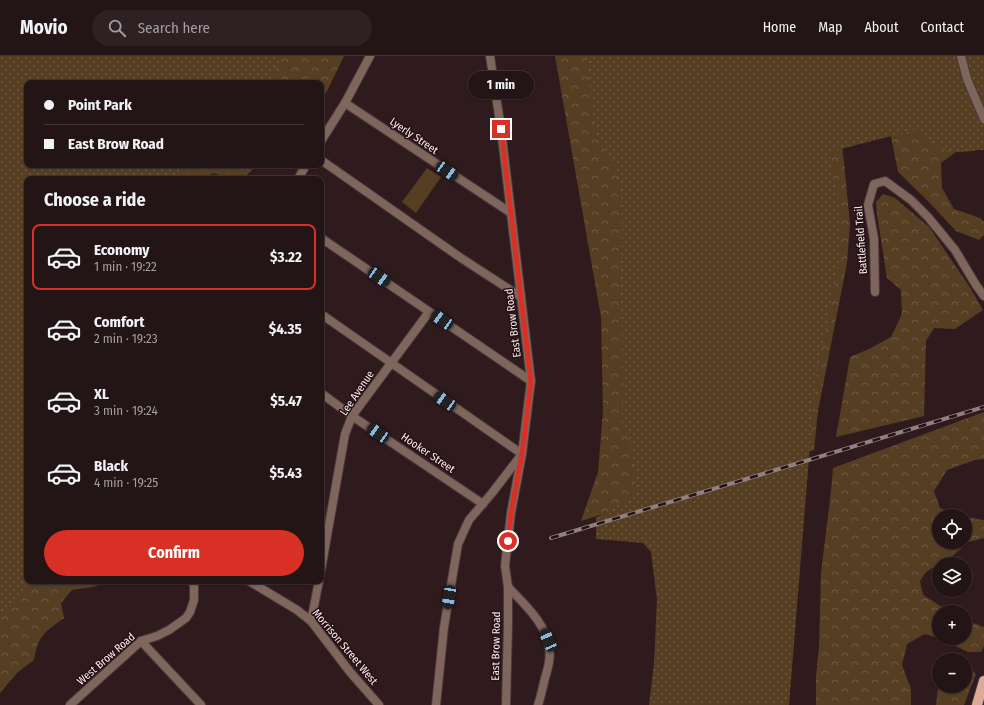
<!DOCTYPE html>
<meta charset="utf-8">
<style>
body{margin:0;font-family:"Fira Sans Condensed",sans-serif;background:#2f2123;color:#f1f3f6;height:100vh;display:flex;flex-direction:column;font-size:15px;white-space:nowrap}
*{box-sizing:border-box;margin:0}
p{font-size:13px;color:#a39ea1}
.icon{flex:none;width:22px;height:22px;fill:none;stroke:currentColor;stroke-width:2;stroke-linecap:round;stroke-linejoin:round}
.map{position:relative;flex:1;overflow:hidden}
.panel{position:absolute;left:24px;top:120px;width:300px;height:408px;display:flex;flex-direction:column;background:#231416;border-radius:8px;box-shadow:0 1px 3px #0004,0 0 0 1px #403335}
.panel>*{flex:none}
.banner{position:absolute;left:24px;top:24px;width:300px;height:88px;border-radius:8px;box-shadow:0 1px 3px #0004,0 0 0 1px #403335;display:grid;align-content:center;height:88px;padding:0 20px;background:#231416}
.fabs{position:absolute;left:932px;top:453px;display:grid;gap:8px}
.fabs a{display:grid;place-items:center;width:40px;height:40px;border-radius:50%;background:#231416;box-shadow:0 1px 3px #0004,0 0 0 1px #403335;font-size:20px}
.end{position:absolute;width:18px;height:18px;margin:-9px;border:5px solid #d93025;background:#fff;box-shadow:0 0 0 2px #fff}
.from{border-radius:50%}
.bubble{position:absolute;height:28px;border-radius:14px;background:#231416;box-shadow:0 1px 3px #0004,0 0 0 1px #403335;font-size:13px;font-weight:700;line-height:28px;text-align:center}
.car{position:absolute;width:12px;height:24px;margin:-12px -6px;border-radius:5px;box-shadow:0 0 3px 1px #0007;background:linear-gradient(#222 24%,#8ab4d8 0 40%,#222 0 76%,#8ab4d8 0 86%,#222 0)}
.banner b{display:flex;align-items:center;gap:14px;height:38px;font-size:15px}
.banner b+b{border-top:1px solid #403335}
.banner i{width:10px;height:10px;background:#f1f3f6}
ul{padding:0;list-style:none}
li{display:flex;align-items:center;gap:12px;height:66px;margin:0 8px 6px;padding:0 12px;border:2px solid transparent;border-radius:8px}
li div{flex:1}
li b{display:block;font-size:15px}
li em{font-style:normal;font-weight:700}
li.current{border-color:#d93025}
li>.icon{width:36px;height:36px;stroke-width:1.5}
h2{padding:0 20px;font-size:18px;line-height:48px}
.action{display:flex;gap:8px;margin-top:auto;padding:8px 20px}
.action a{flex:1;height:46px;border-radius:24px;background:#d93025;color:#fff;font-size:16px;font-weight:700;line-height:46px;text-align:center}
header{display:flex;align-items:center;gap:24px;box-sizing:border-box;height:56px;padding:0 20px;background:#231416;border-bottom:1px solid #403335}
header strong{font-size:19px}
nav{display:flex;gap:22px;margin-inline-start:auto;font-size:14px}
.search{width:280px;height:36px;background:#2f2123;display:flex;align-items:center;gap:10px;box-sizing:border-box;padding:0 14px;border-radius:22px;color:#a39ea1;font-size:15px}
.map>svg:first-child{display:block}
</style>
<header>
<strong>Movio</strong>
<div class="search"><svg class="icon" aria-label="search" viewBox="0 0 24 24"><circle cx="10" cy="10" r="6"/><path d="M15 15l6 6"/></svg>Search here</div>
<nav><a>Home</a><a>Map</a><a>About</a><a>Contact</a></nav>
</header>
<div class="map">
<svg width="984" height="649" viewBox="0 0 984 649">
<defs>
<pattern id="forest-crowns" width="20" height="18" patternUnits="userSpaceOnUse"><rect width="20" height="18" fill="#563e23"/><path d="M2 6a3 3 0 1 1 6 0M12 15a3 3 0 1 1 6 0" fill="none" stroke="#6f5a43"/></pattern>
<pattern id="park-dots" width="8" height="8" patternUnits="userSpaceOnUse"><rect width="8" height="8" fill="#563e23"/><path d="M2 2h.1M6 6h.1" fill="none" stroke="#6f5a43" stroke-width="1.8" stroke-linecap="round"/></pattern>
</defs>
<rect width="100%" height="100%" fill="#2f1b1d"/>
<g fill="url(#forest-crowns)">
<path d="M0 0H344L327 35 321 44V27H27V109H257L243 123H233L213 117 204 123H27V525H106C98 532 82 532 72 534L61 547 64 562C45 576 38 579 34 604L18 616 0 637Z"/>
<polygon points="555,0 824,0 837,57 844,106 850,168 847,207 818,355 814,394 581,465 598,416 603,355 601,261"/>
<polygon points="875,0 981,88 974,95 956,96 941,107 942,132 954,153 980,162 984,166 984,179 979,184 956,175 928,145 898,116"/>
<polygon points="883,138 895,142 929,171 969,230 983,254 955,273 934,272 926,285 924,360 836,381 850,301 869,293 891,281 902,258 901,234 887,222 877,158 876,146"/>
<polygon points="984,356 984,403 975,404 947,414 934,435 940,452 954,459 960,460 939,460 939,486 965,486 965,461 984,464 984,482 968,486 956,497 926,516 920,525 923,539 950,556 939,556 939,582 925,578 907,588 902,609 911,633 911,649 816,649 816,620 819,591 821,517 831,435 833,412"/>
<polygon points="965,564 984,571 984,590 981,596 968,596 940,582 965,582"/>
<polygon points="965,609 976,618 964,649 936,649 939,624 939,630 965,630"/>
</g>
<g fill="url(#park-dots)">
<polygon points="0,0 281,0 269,27 27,27 27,109 186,109 172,123 27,123 27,525 30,525 0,563"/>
<polygon points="586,0 984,0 984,94 947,95 915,74 829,96 839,147 839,204 815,328 789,649 649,649 654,608 657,544 651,496 643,487 596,483 596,462 637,439 633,398 621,363 624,336 620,226 622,185 621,136 613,104 596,82"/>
</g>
<polygon fill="#563e23" points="427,112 441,121 416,157 402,146"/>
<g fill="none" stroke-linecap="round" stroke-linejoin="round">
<defs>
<g id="minor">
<polyline points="490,0 501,73 531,325 522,398 511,457 505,510 508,531 508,569 506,649"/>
<polyline points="961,0 967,23 984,63"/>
<polyline points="345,47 511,157"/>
<polyline points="321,85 345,47 370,0"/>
<polyline points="321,104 461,202 521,241"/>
<polyline points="298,123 306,109"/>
<polyline points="321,182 531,325"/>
<polyline points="875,236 874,183 868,149 874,128 885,125 911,144 928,161 955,194 976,229 984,240"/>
<polyline points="321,258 522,398 492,437 469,464 458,488 444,571 436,649"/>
<polyline points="321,337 352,360 483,448"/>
<polyline points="321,514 345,378 352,360 429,256"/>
<polyline points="249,525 297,554 311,565 350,616 379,649"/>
<path d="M508 531C524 548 546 567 549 592 551 602 548 612 545 622 543 631 541 640 538 649"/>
<polyline points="311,565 319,525"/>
<polyline points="141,585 201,649"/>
<polyline points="70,649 141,585 157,580 169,574 186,562 190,556 194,544 194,530 192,525"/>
</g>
<polyline id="major" points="977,649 984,625"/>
</defs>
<use href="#minor" stroke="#4c383a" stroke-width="10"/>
<use href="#major" stroke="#4c383a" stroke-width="12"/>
<use href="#minor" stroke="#7e665d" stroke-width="8"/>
<use href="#major" stroke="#ddaa98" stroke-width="10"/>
<defs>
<polyline id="rail" points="551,482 984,351"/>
</defs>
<use href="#rail" stroke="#918081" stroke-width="4"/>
<use href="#rail" stroke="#251114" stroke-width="2.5" stroke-dasharray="8" stroke-linecap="butt"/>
</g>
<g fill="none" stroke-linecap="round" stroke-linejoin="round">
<polyline stroke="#d93025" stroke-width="5" points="501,73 531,326 522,398 511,457 508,485"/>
</g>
<g text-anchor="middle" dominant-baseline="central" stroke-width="3" stroke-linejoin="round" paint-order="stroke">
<g font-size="11" fill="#fcedee" stroke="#251114">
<text transform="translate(414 80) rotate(34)">Lyerly Street</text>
<text transform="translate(861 184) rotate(-94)">Battlefield Trail</text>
<text transform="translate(513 267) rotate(-97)">East Brow Road</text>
<text transform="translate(357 337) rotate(-56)">Lee Avenue</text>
<text transform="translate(428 397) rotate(34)">Hooker Street</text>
<text transform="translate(496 590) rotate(-89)">East Brow Road</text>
<text transform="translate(345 591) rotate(50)">Morrison Street West</text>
<text transform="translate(106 603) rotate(-41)">West Brow Road</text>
</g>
</g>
</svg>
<div class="fabs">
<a><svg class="icon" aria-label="locate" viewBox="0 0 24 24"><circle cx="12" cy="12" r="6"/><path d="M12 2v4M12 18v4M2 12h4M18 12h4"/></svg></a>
<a><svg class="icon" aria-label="layers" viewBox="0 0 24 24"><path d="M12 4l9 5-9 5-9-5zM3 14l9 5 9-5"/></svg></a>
<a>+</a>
<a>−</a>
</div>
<i class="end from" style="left:508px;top:485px"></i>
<i class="end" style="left:501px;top:73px"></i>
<div class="bubble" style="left:468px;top:15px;width:66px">1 min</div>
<i class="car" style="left:447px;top:115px;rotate:124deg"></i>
<i class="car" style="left:379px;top:221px;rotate:125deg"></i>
<i class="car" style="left:442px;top:264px;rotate:305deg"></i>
<i class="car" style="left:445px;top:345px;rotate:304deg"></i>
<i class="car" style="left:378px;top:377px;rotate:304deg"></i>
<i class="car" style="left:449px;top:541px;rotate:189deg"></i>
<i class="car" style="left:548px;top:584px;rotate:336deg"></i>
<div class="banner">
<b><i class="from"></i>Point Park</b>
<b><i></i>East Brow Road</b>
</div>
<section class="panel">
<h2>Choose a ride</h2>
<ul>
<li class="current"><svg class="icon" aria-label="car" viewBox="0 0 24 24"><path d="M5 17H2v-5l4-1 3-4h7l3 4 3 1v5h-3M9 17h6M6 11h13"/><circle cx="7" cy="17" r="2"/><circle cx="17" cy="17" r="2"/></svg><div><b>Economy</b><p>1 min · 19:22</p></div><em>$3.22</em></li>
<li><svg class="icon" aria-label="car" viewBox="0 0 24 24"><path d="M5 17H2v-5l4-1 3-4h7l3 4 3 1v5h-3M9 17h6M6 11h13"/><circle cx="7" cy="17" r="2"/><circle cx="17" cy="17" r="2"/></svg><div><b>Comfort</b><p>2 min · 19:23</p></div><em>$4.35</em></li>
<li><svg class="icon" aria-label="car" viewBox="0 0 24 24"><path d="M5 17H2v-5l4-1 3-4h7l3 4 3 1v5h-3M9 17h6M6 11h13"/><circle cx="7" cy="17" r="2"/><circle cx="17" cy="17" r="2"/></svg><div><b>XL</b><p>3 min · 19:24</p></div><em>$5.47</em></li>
<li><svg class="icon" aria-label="car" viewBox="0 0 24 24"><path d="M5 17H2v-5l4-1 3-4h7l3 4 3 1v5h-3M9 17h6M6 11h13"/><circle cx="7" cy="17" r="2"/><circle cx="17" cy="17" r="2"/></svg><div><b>Black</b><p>4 min · 19:25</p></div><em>$5.43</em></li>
</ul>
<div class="action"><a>Confirm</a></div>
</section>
</div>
